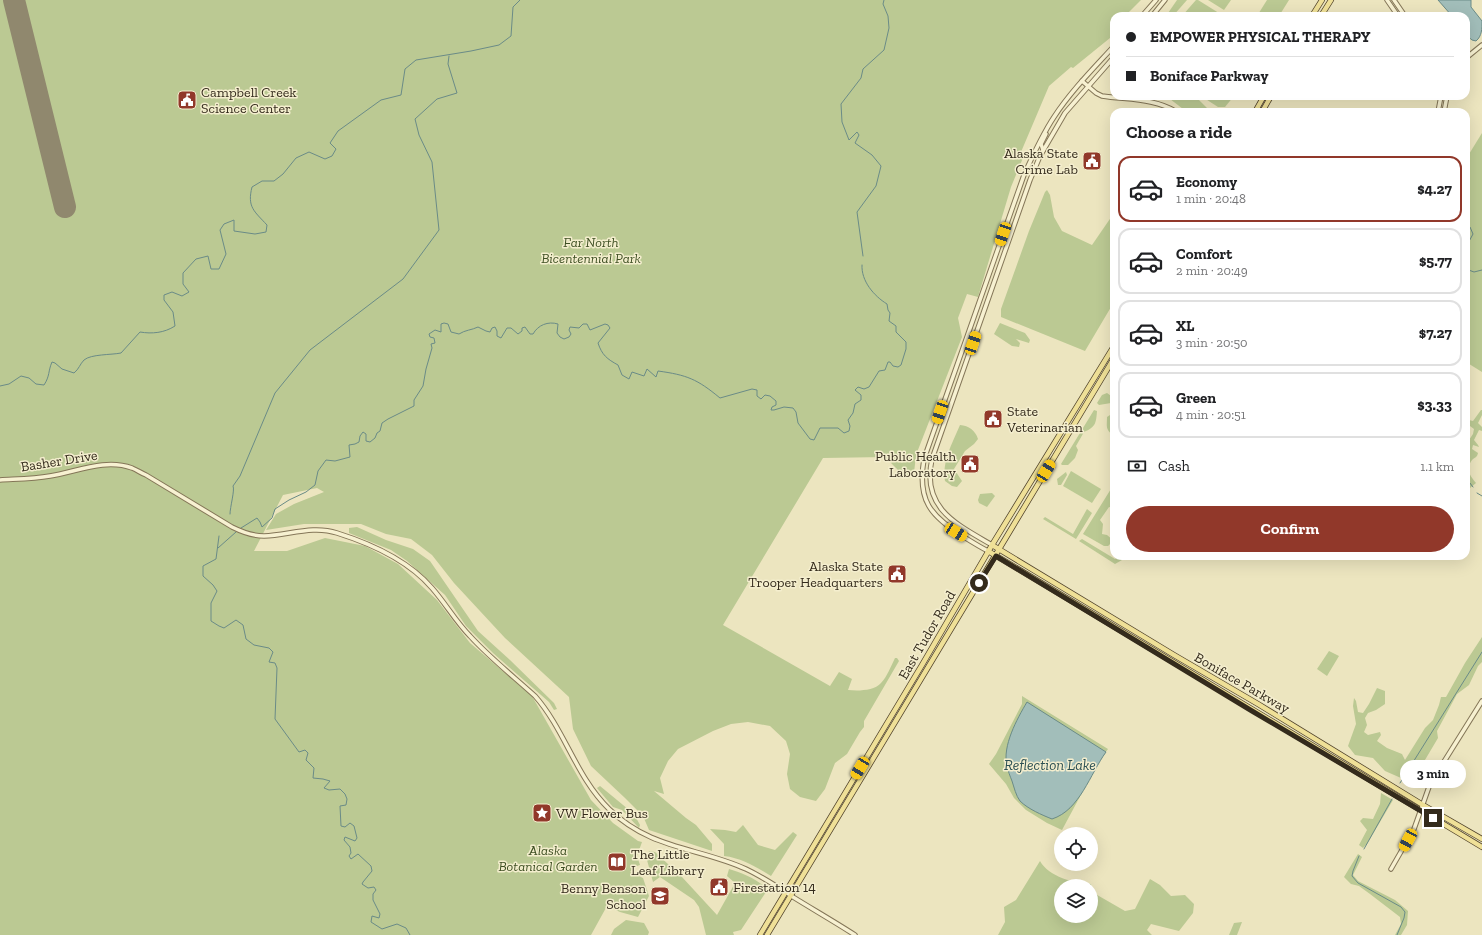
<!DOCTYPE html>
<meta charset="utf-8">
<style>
body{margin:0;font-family:"Zilla Slab",serif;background:#f2f2f2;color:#202124;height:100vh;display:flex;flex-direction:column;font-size:15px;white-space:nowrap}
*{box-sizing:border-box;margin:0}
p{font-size:13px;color:#757577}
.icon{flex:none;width:22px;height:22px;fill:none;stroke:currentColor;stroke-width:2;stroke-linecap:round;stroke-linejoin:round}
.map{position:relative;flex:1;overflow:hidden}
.panel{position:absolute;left:1110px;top:108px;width:360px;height:452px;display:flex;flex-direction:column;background:#fff;border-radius:12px;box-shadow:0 4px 16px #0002}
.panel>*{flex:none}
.guide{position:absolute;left:1110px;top:12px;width:360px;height:88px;border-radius:12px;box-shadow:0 4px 16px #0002;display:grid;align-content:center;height:88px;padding:0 16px;background:#fff}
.fabs{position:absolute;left:1054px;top:827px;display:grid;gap:8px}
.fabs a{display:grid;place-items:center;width:44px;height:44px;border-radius:50%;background:#fff;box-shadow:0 4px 16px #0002;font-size:20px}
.end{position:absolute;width:18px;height:18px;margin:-9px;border:5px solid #342b1c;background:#fff;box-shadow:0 0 0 2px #fff}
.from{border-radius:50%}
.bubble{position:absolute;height:28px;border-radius:14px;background:#fff;box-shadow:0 4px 16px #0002;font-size:13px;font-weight:700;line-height:28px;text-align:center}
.car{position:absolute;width:12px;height:24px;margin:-12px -6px;border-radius:5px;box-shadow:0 0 3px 1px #0007;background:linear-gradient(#f5c518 24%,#345 0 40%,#f5c518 0 76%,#345 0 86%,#f5c518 0)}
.guide b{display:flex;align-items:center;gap:14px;height:38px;font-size:15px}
.guide b+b{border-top:1px solid #e0e0e0}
.guide i{width:10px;height:10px;background:#202124}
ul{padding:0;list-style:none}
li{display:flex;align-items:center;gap:12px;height:66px;margin:0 8px 6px;padding:0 8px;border:2px solid #e0e0e0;border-radius:12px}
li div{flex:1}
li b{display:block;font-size:15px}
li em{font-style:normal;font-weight:700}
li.current{border-color:#91382a}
li>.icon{width:36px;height:36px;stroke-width:1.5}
h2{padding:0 16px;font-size:18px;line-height:48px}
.pay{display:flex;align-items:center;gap:10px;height:44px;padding:0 16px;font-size:15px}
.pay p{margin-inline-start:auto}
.action{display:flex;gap:8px;margin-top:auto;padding:8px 16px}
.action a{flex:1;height:46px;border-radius:24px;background:#91382a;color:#fff;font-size:16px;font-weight:700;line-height:46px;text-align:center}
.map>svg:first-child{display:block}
</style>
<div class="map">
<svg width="1482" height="935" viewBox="0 0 1482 935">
<rect width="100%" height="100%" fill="#ece5bf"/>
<g fill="#bbc993" fill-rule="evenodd">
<path d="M0 0H1141L1125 16H1114V27L1110 32V38L1073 68 1071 67 1049 86 1021 152 1025 153 1011 187 978 297 967 294 958 318 962 337 916 455 914 473 905 477 885 457 823 458 723 625 830 686 839 672 852 679 848 690C858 691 874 691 881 683 887 677 891 666 895 658H897L899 661 864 721V727L860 732 847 754 835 763 825 789 816 801 800 797 790 789 787 774 790 754 786 741 770 726 748 722 731 724 713 731 678 749 668 761 660 778 664 794 654 791 686 818 696 825 712 844V851L649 830 643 816 625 798 591 766 573 729 569 697 505 638 454 583 432 555 411 539 386 534 361 524H304L266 530 276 514 294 504 324 492 317 488 283 495 254 551H287L325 538 365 546 398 564 437 600 470 643 532 696 591 800 613 823 638 841 642 842 637 856 640 865 634 867 630 872 643 878 649 896 638 917 620 912 607 906 591 935H0Z"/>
<polygon points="1177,0 1187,0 1173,16 1166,16"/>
<polygon points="1196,0 1198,0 1222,15 1221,16 1182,16"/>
<polygon points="1208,0 1231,0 1224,10"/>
<polygon points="1267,0 1289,0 1279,16 1257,16"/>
<polygon points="1158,96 1195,96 1208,109 1217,112 1187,112 1170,99"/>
<polygon points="1201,96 1234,96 1225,107 1218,107"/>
<polygon points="1482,133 1482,372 1466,362 1466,159"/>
<polygon points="1047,190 1050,195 1054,217 1062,231 1092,245 1114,213 1114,302 1085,351 1001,317 1001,309 1029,231 1045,192"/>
<polygon points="1000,323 1025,333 1030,340 1029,343 1016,339 1020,343 1019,347 1012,346 994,334"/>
<polygon points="1107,393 1114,398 1114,405 1111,403 1099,405 1097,403 1102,395"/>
<path d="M1094 410 1097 411C1096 423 1096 427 1084 432L1076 446 1078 450 1075 458 1068 465H1062L1061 464Z"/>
<path d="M1481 410H1482V415L1478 423 1482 427V431L1479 430 1474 440 1478 445 1479 447 1473 445 1472 449 1478 453C1477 458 1475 457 1472 460 1465 470 1470 475 1476 483L1470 488 1466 484V442L1468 439 1469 440 1473 434 1474 429 1466 423V422L1469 420 1473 421Z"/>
<path d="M1110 415 1114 420V436C1105 429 1107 427 1107 417Z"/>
<path d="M960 425C969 426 975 430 978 439L974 444 965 451 954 469 962 481 957 487 952 486 945 481C942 461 952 444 960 425Z"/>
<polygon points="1071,471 1101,489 1092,503 1063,486"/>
<polygon points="1066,472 1067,475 1061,485 1058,485 1057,479"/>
<polygon points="1114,484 1114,508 1109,507 1100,520 1103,524 1102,534 1107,535 1114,541 1114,544 1111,543 1108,546 1104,546 1083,534"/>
<polygon points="992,493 995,496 987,507 979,503 978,500 980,494"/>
<polygon points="1087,509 1092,513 1076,539 1043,519 1045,517 1073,534"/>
<polygon points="357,527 386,540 413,549 430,561 478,631 510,660 554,703 557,709 554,710 549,702 493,653 466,626 445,595 407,561 391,550 349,533 349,528"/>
<polygon points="1082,539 1115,559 1119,556 1129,556 1115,564 1079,541"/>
<polygon points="1482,637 1482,662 1478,666 1469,685 1457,694 1437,731 1438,738 1422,765 1404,781 1401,778 1385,771 1373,758 1355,755 1348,746 1356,724 1353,706 1354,698 1356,701 1358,712 1363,713 1369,704 1377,688 1385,691 1385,704 1376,710 1368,713 1365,718 1367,725 1364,732 1368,735 1380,732 1381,735 1377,741 1387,748 1402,754 1405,760 1425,728 1433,720 1439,705 1441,697 1446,697 1465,663"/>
<polygon points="1329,651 1339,656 1327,676 1317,669"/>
<polygon points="1022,696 1108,749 1098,763 1062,830 1047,823 1026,810 1014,798 1006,784 989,764 996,754 1022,704"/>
<polygon points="600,786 634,814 640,825 639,828 622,810 613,807 597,788"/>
<polygon points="1381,793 1393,800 1367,844 1363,848 1359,845 1367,830 1360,821 1363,818 1373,819 1380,804"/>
<path d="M743 825 758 845 775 850 793 832 797 835 771 876C756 867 742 858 724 856V844L710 829 725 830 736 832Z"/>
<path d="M649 851 655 852 682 877 717 915 735 883 727 876 729 869C743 873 756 879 768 889L741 930 733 932 734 935H706L699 907 694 900 660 877 653 882 647 860Z"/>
<polygon points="1358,854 1362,857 1353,875 1358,881 1395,900 1408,911 1407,925 1401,935 1395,935 1401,924 1400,917 1370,894 1359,886 1351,884 1344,877"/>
<path d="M1040 861C1049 877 1074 883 1091 884L1092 892 1125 911 1135 909 1150 879 1160 885 1171 896 1185 895 1194 904 1193 913 1179 931 1151 924 1147 930 1152 935H998L1005 922 1004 907 1016 900ZM1061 886H1091V916H1061Z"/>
<polygon points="626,920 644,923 649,932 648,935 611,935 614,929"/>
<polygon points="1242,922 1237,935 1229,935 1234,923"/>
</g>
<g fill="#a2beba" stroke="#6a8b87">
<path d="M1438 0H1471V7L1482 21C1482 29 1482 36 1476 41L1472 40 1466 35V16H1452Z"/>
<path d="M1027 702 1106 752C1090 774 1080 810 1052 819 1042 815 1028 809 1020 801 1016 796 1014 787 1012 781 1010 776 1008 771 1007 766 1002 746 1017 719 1027 702Z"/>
</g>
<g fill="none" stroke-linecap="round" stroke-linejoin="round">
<g stroke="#6a8b87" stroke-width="1">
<polyline points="1466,225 1470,227 1473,234 1466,247"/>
<polyline points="863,256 857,212 876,186 881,166 872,155 855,143 859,135 857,132 849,140 842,122 841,104 861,78 863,69 884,50 889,28 888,16 883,4 884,0"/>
<polyline points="1466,269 1474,272 1482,270"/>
<path d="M0 386 9 384 21 376 29 378 36 384 44 385C50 376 48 371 52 362L55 363 62 369 74 373C79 369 80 364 84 360 91 354 111 355 121 353L140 332C152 334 164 333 175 326L173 312 164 300V295L172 292 182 296 189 292 183 284V273L196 259 208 256 211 269H219L226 254 220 230 224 224 234 220V231L255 234 266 232 267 225C254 211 247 207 252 187L262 181H274L283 174 296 158 309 152 325 159 332 156 336 149 330 143 338 131 381 100 401 95 405 69 416 60 471 51 499 45 511 36 513 7 520 0"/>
<polyline points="1466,478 1473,487"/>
<polyline points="1477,493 1482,496"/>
<path d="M230 514C230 507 235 490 233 486L240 476 275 393 310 350 403 279 439 230 432 162 419 135 415 119 437 99 457 93 448 64 449 56"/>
<path d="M241 528 257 518 260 522 262 527 272 518 275 509 289 500 306 492 315 485 318 471 326 460 335 461 350 457 349 445 355 444 359 442 360 436 363 432 366 434V441L370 442 375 438 377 433 380 431 382 423 388 419 414 406V400L423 386 426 369 432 348 431 344 435 343 434 338 430 337 429 334 435 330 441 332V324L444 323 448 324 451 332 459 334C465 330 472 330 478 327L486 331 490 332 492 328 495 327 497 331V336L501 338 507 328H511L518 334 522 331V328L525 327 530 334H533C538 325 548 321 558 324L557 333 560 337 564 339 569 337 571 334 569 330 570 327 579 328 583 324H587L590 330 605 324 608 325 610 328 598 343C602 355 607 359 618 365L622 375 629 379 632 372 644 376 647 369 656 377 658 371C687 375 697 379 720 398L752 389 757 390V396L761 399 765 395 770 396 776 401V405L772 407 771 410H774L784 407 793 408 796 412 798 423 810 439 814 440 820 428H838L844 433 849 431 850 426 848 420 853 413 855 404 861 400V395L855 390 858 387 864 389 869 387 879 371 885 370 888 362H890L893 366 898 367 901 365 906 349V342L896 332V326L889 321 890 313 888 310 887 304C874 296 861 281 862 265"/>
<polyline points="219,536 216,559 203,566 203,576 213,585 217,591 211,603 211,621 219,626 224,628 236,620 243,625 246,639 254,645 269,648 273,652 269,662 275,663 277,668 275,719 299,752 305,750 308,753 306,760 314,768 313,778 323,779 330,781 324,788 329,790 340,789 345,794 347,799 346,805 340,806 341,826 345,827 350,823 354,826 357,838 355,841 345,837 344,840 350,847 351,853 349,856 351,859 358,854 371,866 372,871 363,882 362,884 368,888 374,887 376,890 373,894 373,900 380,914 379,918 372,916 371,922 382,929 397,924 406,928 410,935"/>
<polyline points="218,548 236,532"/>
<polyline points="1400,783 1482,652"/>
<polyline points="1364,849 1392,799"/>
<polyline points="1359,856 1353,871 1352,876 1358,883 1401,907 1405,912 1404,918 1397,935"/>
</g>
<polyline stroke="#90886e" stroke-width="22" points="14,0 65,207"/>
<defs>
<g id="minor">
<polyline points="1387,0 1398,16"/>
<polyline points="1394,0 1405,16"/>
<polyline points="1142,16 1156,0"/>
<polyline points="1152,16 1165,0"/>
<polyline points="1466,58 1482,45"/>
<path d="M1082 81 1096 93 1102 96C1128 100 1154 98 1177 112"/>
<polyline points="1438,112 1441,96"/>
<polyline points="1444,112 1447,96"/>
<polyline points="1043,150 1041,144 1046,134"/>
<path d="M0 480C16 479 33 479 50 476 76 472 105 458 132 468 137 470 141 473 146 475L232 527C242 532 253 536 264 536 289 535 313 525 337 533 372 544 408 560 432 588 446 604 456 622 470 636 490 658 513 676 535 696 565 730 576 777 609 809 651 850 698 847 746 869 763 877 778 887 793 897 814 910 835 922 855 935"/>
<path d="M992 545C956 524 921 508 932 459L1030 180 1040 156 1065 113 1114 57"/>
<path d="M988 551C980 547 972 542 964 537 930 516 917 500 924 459L1024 175C1033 155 1042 135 1054 117 1071 91 1093 69 1114 46"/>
<polyline points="1391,869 1414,829 1430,784 1482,701"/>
</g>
<g id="major">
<polyline points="1312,16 1322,0"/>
<polyline points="1321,16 1331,0"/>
<polyline points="1255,112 1264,96"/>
<polyline points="1262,112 1271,96"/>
<polyline points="992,545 1174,655 1258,704 1423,805 1482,839"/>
<polyline points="988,551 1482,847"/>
<polyline points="760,935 922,665 992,545 1114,346"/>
<polyline points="767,935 1114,358"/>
</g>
</defs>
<use href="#minor" stroke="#847658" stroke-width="5.5"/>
<use href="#major" stroke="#51432c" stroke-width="6"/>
<use href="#minor" stroke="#f7f1d1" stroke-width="3.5"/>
<use href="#major" stroke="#efe097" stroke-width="4.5"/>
</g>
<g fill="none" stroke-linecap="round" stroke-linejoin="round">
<polyline stroke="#342b1c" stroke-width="5" points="979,583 996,556 1252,711 1433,818"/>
</g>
<defs>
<symbol id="civic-square" viewBox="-11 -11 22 22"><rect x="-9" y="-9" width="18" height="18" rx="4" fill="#91382a" stroke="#f4eece"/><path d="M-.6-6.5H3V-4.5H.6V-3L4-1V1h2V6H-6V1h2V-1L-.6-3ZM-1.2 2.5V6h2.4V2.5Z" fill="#fff"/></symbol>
<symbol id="sight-square" viewBox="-11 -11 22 22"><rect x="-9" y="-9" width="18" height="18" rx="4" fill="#91382a" stroke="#f4eece"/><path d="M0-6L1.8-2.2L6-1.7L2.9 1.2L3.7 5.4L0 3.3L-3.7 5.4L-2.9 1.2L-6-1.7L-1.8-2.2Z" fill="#fff"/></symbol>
<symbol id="library-square" viewBox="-11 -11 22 22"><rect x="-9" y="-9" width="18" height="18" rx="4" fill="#91382a" stroke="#f4eece"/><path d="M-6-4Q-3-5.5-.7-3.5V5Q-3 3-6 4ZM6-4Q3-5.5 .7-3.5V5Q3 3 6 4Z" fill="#fff"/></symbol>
<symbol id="school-square" viewBox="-11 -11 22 22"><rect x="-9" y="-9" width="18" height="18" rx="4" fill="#91382a" stroke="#f4eece"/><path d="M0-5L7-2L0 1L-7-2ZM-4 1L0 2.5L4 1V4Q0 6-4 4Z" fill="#fff"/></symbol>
</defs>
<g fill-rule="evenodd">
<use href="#civic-square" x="176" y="89" width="22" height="22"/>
<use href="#civic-square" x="1081" y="150" width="22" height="22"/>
<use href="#civic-square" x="982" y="408" width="22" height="22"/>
<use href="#civic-square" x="959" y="453" width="22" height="22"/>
<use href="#civic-square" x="886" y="563" width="22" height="22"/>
<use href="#sight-square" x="531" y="802" width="22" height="22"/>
<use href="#library-square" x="606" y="851" width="22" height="22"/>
<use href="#civic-square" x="708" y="876" width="22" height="22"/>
<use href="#school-square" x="649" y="885" width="22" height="22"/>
</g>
<g text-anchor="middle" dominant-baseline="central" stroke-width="3" stroke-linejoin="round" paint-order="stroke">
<g font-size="14" fill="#342b1c" stroke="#f4eece" text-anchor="start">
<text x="201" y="92">Campbell Creek<tspan x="201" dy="16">Science Center</tspan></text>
<text x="1078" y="153" text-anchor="end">Alaska State<tspan x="1078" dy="16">Crime Lab</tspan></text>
<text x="1007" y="411">State<tspan x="1007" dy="16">Veterinarian</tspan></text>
<text x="956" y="456" text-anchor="end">Public Health<tspan x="956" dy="16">Laboratory</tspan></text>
<text x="883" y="566" text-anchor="end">Alaska State<tspan x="883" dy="16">Trooper Headquarters</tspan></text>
<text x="556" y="813">VW Flower Bus</text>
<text x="631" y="854">The Little<tspan x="631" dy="16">Leaf Library</tspan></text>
<text x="733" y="887">Firestation 14</text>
<text x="646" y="888" text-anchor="end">Benny Benson<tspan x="646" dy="16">School</tspan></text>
</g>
<g font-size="14" font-style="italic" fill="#3e4f23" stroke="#f4eece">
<text x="591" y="242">Far North<tspan x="591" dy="16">Bicentennial Park</tspan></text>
<text x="548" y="850">Alaska<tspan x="548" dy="16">Botanical Garden</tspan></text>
</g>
<g font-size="14" fill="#342b1c" stroke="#f4eece">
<text transform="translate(59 461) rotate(-9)">Basher Drive</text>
<text transform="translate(927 635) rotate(-60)">East Tudor Road</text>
<text transform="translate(1242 683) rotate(30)">Boniface Parkway</text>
</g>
<g font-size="15" font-style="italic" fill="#2c5053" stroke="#f4eece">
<text x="1050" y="765">Reflection Lake</text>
</g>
</g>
</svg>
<div class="fabs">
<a><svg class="icon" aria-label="locate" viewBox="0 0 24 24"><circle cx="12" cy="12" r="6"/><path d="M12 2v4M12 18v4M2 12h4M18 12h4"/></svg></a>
<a><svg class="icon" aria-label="layers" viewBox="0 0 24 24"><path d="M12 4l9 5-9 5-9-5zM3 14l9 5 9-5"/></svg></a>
</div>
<i class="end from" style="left:979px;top:583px"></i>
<i class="end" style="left:1433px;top:818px"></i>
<div class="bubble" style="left:1400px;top:760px;width:66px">3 min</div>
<i class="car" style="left:1003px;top:234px;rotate:199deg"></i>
<i class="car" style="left:973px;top:343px;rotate:19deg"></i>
<i class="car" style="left:940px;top:412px;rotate:199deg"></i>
<i class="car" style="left:1046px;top:471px;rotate:31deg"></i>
<i class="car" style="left:956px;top:532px;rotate:121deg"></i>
<i class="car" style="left:860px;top:768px;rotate:211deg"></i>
<i class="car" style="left:1408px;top:840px;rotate:209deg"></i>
<div class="guide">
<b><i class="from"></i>EMPOWER PHYSICAL THERAPY</b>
<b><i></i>Boniface Parkway</b>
</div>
<section class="panel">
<h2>Choose a ride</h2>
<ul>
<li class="current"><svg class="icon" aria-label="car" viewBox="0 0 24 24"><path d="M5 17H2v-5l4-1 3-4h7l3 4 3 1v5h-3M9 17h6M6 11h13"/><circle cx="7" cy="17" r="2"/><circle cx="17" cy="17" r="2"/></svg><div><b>Economy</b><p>1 min · 20:48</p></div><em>$4.27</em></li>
<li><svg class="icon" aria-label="car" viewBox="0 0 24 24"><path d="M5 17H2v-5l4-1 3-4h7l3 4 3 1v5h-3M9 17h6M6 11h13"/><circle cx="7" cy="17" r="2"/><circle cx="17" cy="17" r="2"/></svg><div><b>Comfort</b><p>2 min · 20:49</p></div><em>$5.77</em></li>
<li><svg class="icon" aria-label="car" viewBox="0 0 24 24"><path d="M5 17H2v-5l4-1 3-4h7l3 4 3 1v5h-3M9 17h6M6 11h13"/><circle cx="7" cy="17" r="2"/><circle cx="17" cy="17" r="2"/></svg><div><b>XL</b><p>3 min · 20:50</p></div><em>$7.27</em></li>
<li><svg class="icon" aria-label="car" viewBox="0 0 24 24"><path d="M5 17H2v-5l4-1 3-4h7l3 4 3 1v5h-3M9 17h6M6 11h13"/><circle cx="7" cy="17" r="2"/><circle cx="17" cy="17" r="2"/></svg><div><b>Green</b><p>4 min · 20:51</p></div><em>$3.33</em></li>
</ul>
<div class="pay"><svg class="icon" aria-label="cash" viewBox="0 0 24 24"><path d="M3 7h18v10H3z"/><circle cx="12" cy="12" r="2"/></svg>Cash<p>1.1 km</p></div>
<div class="action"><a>Confirm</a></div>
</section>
</div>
